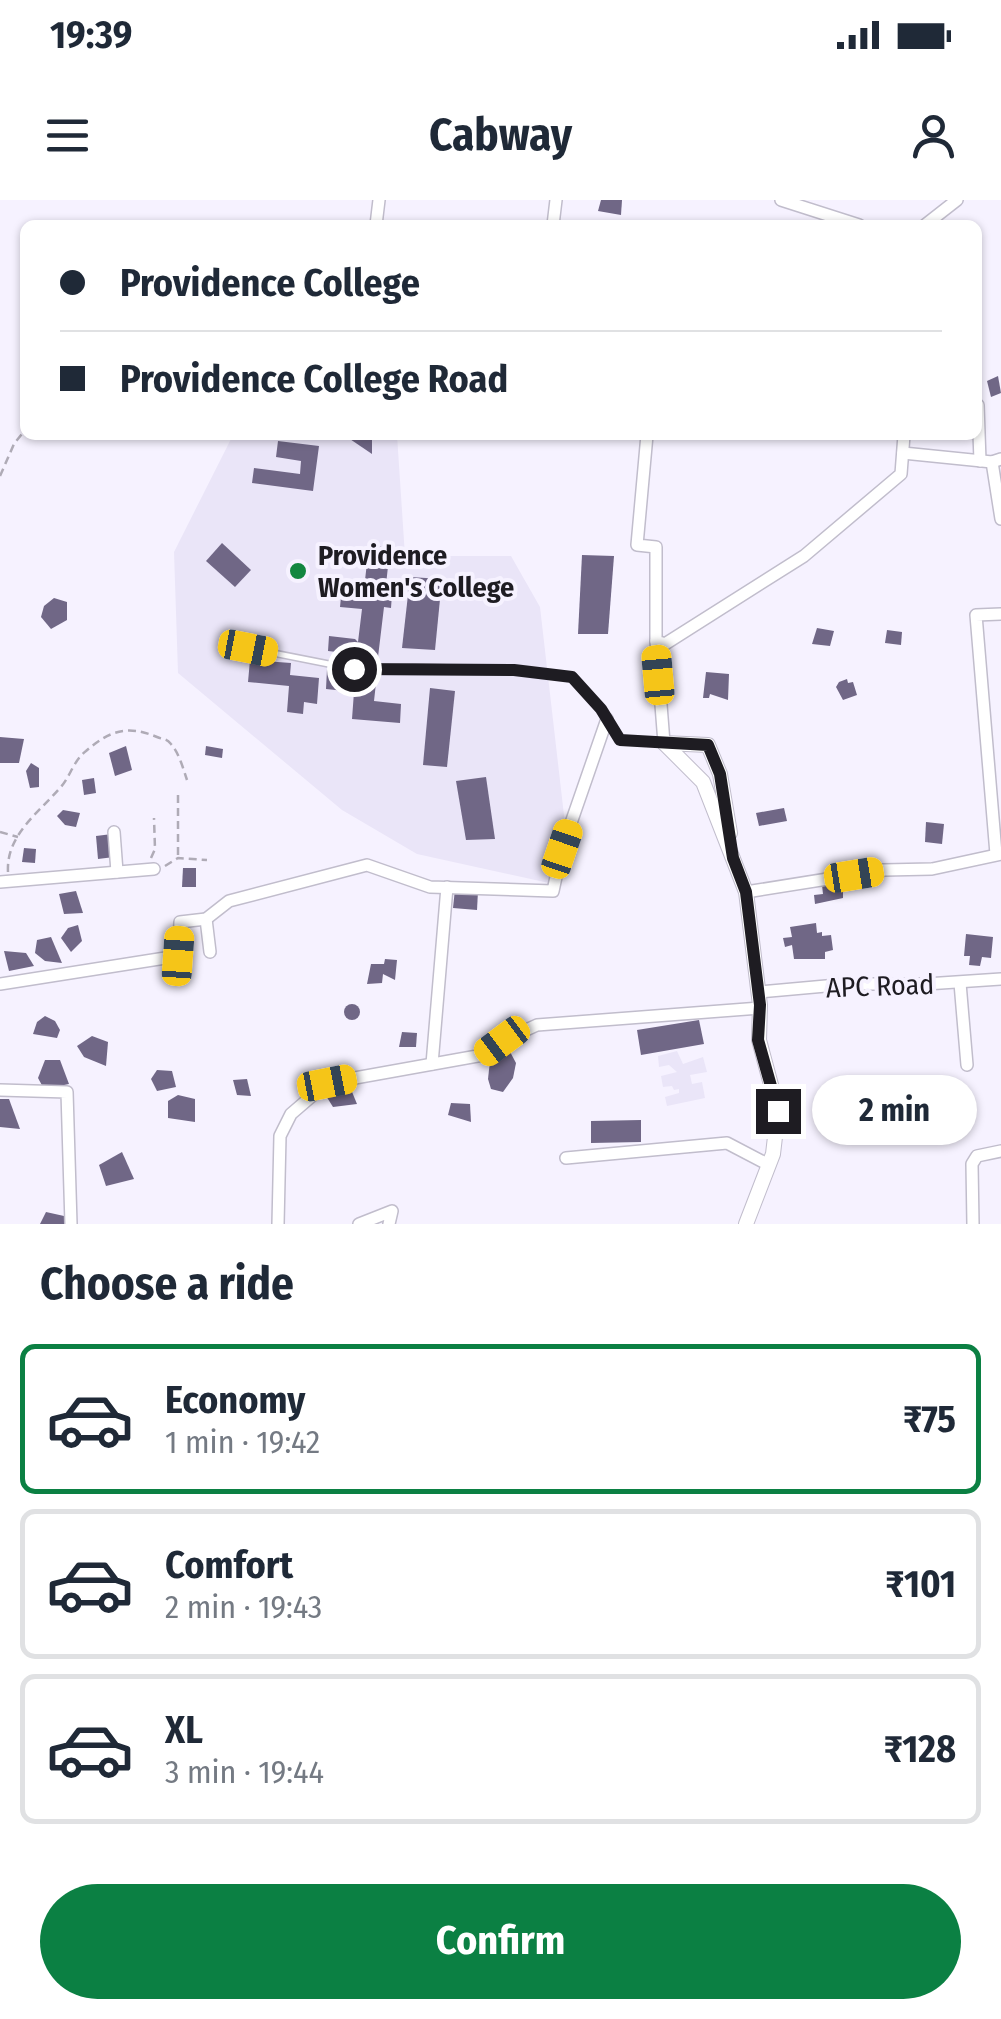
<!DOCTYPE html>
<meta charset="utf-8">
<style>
body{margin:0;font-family:"Fira Sans Condensed",sans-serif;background:#f2f2f3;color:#1f2937;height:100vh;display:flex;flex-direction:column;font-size:38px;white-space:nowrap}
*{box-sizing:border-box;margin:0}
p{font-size:32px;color:#747a83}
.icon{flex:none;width:55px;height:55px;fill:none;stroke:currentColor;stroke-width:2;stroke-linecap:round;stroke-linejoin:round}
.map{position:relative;height:1024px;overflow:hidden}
.sheet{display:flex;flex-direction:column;background:#fff;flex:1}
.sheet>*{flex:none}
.top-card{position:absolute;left:20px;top:20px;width:962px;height:220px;border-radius:15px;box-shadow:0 2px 8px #0004;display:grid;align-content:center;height:220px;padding:0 40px;background:#fff}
.end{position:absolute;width:45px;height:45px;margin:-22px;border:12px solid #1e1c22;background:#fff;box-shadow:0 0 0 5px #fff}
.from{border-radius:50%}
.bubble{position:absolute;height:70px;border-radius:35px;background:#fff;box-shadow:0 2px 8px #0004;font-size:32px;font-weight:700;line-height:70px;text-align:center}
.car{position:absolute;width:30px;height:60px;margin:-30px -15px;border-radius:12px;box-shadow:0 0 8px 2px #0007;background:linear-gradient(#f5c518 24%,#345 0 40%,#f5c518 0 76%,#345 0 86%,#f5c518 0)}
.top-card b{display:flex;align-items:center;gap:35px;height:95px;font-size:38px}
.top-card b+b{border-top:2px solid #e0e1e3}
.top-card i{width:25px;height:25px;background:#1f2937}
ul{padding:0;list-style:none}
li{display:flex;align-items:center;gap:30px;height:150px;margin:0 20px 15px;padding:0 20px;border:5px solid #e0e1e3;border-radius:15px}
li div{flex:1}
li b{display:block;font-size:38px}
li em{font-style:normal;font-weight:700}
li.on{border-color:#0b8043}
li>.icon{width:90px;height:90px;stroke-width:1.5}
h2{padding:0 40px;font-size:45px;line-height:120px}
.cta{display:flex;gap:20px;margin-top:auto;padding:20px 40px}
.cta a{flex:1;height:115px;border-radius:60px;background:#0b8043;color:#fff;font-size:40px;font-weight:700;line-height:115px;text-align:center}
.status{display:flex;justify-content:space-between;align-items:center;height:70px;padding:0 50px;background:#fff;direction:ltr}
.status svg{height:28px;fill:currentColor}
header{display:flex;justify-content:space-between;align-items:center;height:130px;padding:0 40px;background:#fff;font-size:45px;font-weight:700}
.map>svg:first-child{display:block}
</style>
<div class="status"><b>19:39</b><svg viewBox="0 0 49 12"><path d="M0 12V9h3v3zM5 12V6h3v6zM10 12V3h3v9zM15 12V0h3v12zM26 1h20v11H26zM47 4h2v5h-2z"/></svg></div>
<header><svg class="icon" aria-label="menu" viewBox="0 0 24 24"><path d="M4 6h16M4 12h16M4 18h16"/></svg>Cabway<svg class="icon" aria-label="person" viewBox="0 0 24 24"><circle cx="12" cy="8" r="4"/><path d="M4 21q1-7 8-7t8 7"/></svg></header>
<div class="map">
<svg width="1001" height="1024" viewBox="0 0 1001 1024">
<rect width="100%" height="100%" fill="#f6f2ff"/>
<g fill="#eae5f8">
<polygon points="233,235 397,235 405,356 511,356 540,407 565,624 549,683 417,654 342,610 178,473 174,352"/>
<polygon points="677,851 683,864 703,857 707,872 690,875 692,884 702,882 705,898 667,906 665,897 679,893 679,889 674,890 672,886 663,887 661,876 677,872 669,865 659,867 658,856"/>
</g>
<g fill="#706786">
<polygon points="601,0 622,0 621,15 598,11"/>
<polygon points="998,176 1001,193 991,197 987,181"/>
<polygon points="344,235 372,235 372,254"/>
<polygon points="278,241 319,246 313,291 252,283 254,268 300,274 301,261 276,257"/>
<polygon points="222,343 251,370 235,387 206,361"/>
<polygon points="369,345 390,348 385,394 392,394 391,408 384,407 378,457 328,451 329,436 355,439 358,442 362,409 340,407 342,387 364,389"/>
<polygon points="582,355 614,356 608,434 578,434"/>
<polygon points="410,377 442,379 435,450 402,448"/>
<polygon points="54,398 67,402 67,420 51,429 41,417 44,406"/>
<polygon points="817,428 834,431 830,446 812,444"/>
<polygon points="887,430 902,432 901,445 885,443"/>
<polygon points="250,460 291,463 290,475 319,478 317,504 304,502 303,514 287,512 289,486 248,482"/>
<polygon points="327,469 377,474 374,501 401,504 400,523 352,519 354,492 326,489"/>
<polygon points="706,472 729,474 728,500 710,494 709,498 703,498"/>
<polygon points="847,479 848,483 853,482 857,495 843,500 836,487 839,482"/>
<polygon points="430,488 455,491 447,567 423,565"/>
<polygon points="0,537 24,539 19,563 0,563"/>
<polygon points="126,546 132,570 115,576 109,553"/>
<polygon points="206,546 223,549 222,558 205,555"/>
<polygon points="31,563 39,568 39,587 30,588 26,571"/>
<polygon points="486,577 495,639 466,640 456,581"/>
<polygon points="94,578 96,593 84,595 82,580"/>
<polygon points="784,608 787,621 759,626 756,613"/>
<polygon points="63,610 80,613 76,627 65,625 57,616"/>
<polygon points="926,622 944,624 942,644 925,642"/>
<polygon points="112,634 114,657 98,659 96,636"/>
<polygon points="24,648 36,649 35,663 22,662"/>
<polygon points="183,668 196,668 196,687 182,687"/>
<polygon points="839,681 840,685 843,684 843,698 815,704 814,695 823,694 822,685"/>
<polygon points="455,689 478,691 477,710 453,708"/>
<polygon points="76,691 83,713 64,714 59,694"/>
<polygon points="816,723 817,733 822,732 822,736 831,735 833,750 825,752 825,759 794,759 792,745 785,747 783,738 792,737 790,727"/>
<polygon points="78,725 82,741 71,752 61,738 68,728"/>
<polygon points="966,734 993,737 991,758 982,757 980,766 969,765 970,756 964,756"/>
<polygon points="51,737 62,763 45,761 35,753 37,740"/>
<polygon points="4,751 26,753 34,766 9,771"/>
<polygon points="385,759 397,760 395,780 383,774 382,783 367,784 371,764 384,764"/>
<circle cx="352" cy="812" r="8"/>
<polygon points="45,816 55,821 60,830 57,838 33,834 37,822"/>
<polygon points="699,820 704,844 641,855 637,830"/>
<polygon points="402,832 417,833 416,847 399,847"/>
<polygon points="92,836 108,842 106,866 84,857 77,846"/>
<polygon points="508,848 516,863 513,878 503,892 491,889 488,879 490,861 499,851"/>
<polygon points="45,860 60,860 69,884 44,889 38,878"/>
<polygon points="157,870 172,871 176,887 157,891 151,879"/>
<polygon points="247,879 251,896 237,895 233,880"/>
<polygon points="350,887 357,904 333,907 323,891"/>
<polygon points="178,895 195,899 195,922 168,918 168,901"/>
<polygon points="0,899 9,899 20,929 0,927"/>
<polygon points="451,903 470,904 471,922 448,915"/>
<polygon points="641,920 641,942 591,943 591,921"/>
<polygon points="122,952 134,979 106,986 99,965"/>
<polygon points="46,1012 64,1016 64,1024 40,1024"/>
</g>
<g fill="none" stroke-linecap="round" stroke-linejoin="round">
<defs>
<polyline id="service" points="248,448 354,469 415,467 514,470 572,477 601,509 620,541 661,543"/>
<g id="minor">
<polyline points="781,0 859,25"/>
<polyline points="376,25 379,0"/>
<polyline points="553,25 556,0"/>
<polyline points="925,25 957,0"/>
<polyline points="978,205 980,261"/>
<polyline points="647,235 637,345 656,347 656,441 665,444 804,356 901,274 904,235"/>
<polyline points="903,253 992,262 1001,259"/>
<polyline points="992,262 1001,319"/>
<polyline points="656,441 664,543"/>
<polyline points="114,632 117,672"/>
<polyline points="996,654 976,415 1001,414"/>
<polyline points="0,682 154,669"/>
<polyline points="746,692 884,670 932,669 1001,654"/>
<polyline points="206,719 210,752"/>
<polyline points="960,783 967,865"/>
<polyline points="0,784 178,756 180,722 206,719 229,701 367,665 430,687 553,691 562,649 607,519"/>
<polyline points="759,792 848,784 926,784 1001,779"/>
<polyline points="432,864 447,687"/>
<polyline points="0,890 67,892 71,1024"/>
<polyline points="566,958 727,943 769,965"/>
<polyline points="278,1024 280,936 291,914 327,883 483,855 502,841 537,825 760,808"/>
<polyline points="359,1024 392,1011 389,1024"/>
<polyline points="973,1024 972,964 977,956 1001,951"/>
</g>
<g id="tertiary">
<polyline points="664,543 703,582 746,692 760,805 759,840 778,911 773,954 746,1024"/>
<polyline points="664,543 708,545 720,574 730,633"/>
</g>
</defs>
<use href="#service" stroke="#c1bdcc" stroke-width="8"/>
<use href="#minor" stroke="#c1bdcc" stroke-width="14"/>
<use href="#tertiary" stroke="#c1bdcc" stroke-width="16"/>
<g stroke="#afabb6" stroke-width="2.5" stroke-dasharray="8 5" stroke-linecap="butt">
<polyline points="0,276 14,244 25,230"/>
<polyline points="178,595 178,658"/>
<polyline points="0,632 18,637"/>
<polyline points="151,658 155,649 154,618"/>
<polyline points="165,666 178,658 207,660"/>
<path d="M8 672C6 636 37 614 59 589 70 578 73 561 86 551 110 530 128 525 157 537 164 540 166 538 171 544 179 553 183 568 187 580"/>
</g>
<use href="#service" stroke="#fff" stroke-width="5"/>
<use href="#minor" stroke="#fff" stroke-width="11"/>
<use href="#tertiary" stroke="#fff" stroke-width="14"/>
</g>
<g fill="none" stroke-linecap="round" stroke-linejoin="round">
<polyline stroke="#1e1c22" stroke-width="12" points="354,469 514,470 572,477 601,509 620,540 708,545 720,574 733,658 746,692 760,805 758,840 778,911"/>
</g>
<circle fill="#138740" stroke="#f6f2ff" stroke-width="4" cx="298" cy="371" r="10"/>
<g text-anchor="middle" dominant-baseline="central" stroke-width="8" stroke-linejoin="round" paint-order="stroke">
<g font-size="28" font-weight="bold" fill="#1e1c22" stroke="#f6f2ff" text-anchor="start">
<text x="318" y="355">Providence<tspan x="318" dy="32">Women's College</tspan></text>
</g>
<g font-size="28" fill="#1e1c22" stroke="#f6f2ff">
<text transform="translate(880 786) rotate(-2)">APC Road</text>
</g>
</g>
</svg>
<i class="end from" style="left:354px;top:469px"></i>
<i class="end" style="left:778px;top:911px"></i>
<div class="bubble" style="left:812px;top:875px;width:165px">2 min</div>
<i class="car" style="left:248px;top:448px;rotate:101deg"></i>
<i class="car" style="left:658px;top:475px;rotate:355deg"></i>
<i class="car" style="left:562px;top:649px;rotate:19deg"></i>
<i class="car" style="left:854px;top:675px;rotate:81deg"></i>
<i class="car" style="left:178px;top:756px;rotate:4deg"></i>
<i class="car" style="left:502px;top:841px;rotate:233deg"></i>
<i class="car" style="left:327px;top:883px;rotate:79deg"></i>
<div class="top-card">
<b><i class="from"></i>Providence College</b>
<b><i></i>Providence College Road</b>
</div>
</div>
<section class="sheet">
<h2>Choose a ride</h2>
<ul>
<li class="on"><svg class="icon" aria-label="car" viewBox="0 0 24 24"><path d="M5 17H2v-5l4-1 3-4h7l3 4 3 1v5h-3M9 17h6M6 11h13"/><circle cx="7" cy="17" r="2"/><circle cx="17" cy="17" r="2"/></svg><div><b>Economy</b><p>1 min · 19:42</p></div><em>₹75</em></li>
<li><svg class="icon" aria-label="car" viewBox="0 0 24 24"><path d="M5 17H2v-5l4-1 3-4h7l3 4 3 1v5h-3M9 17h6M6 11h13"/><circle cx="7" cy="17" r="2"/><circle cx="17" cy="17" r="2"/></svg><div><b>Comfort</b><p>2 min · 19:43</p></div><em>₹101</em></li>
<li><svg class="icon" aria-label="car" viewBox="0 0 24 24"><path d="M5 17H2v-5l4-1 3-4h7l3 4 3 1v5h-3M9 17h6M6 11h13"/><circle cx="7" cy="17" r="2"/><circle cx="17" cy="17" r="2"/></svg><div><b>XL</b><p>3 min · 19:44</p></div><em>₹128</em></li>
</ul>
<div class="cta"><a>Confirm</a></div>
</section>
